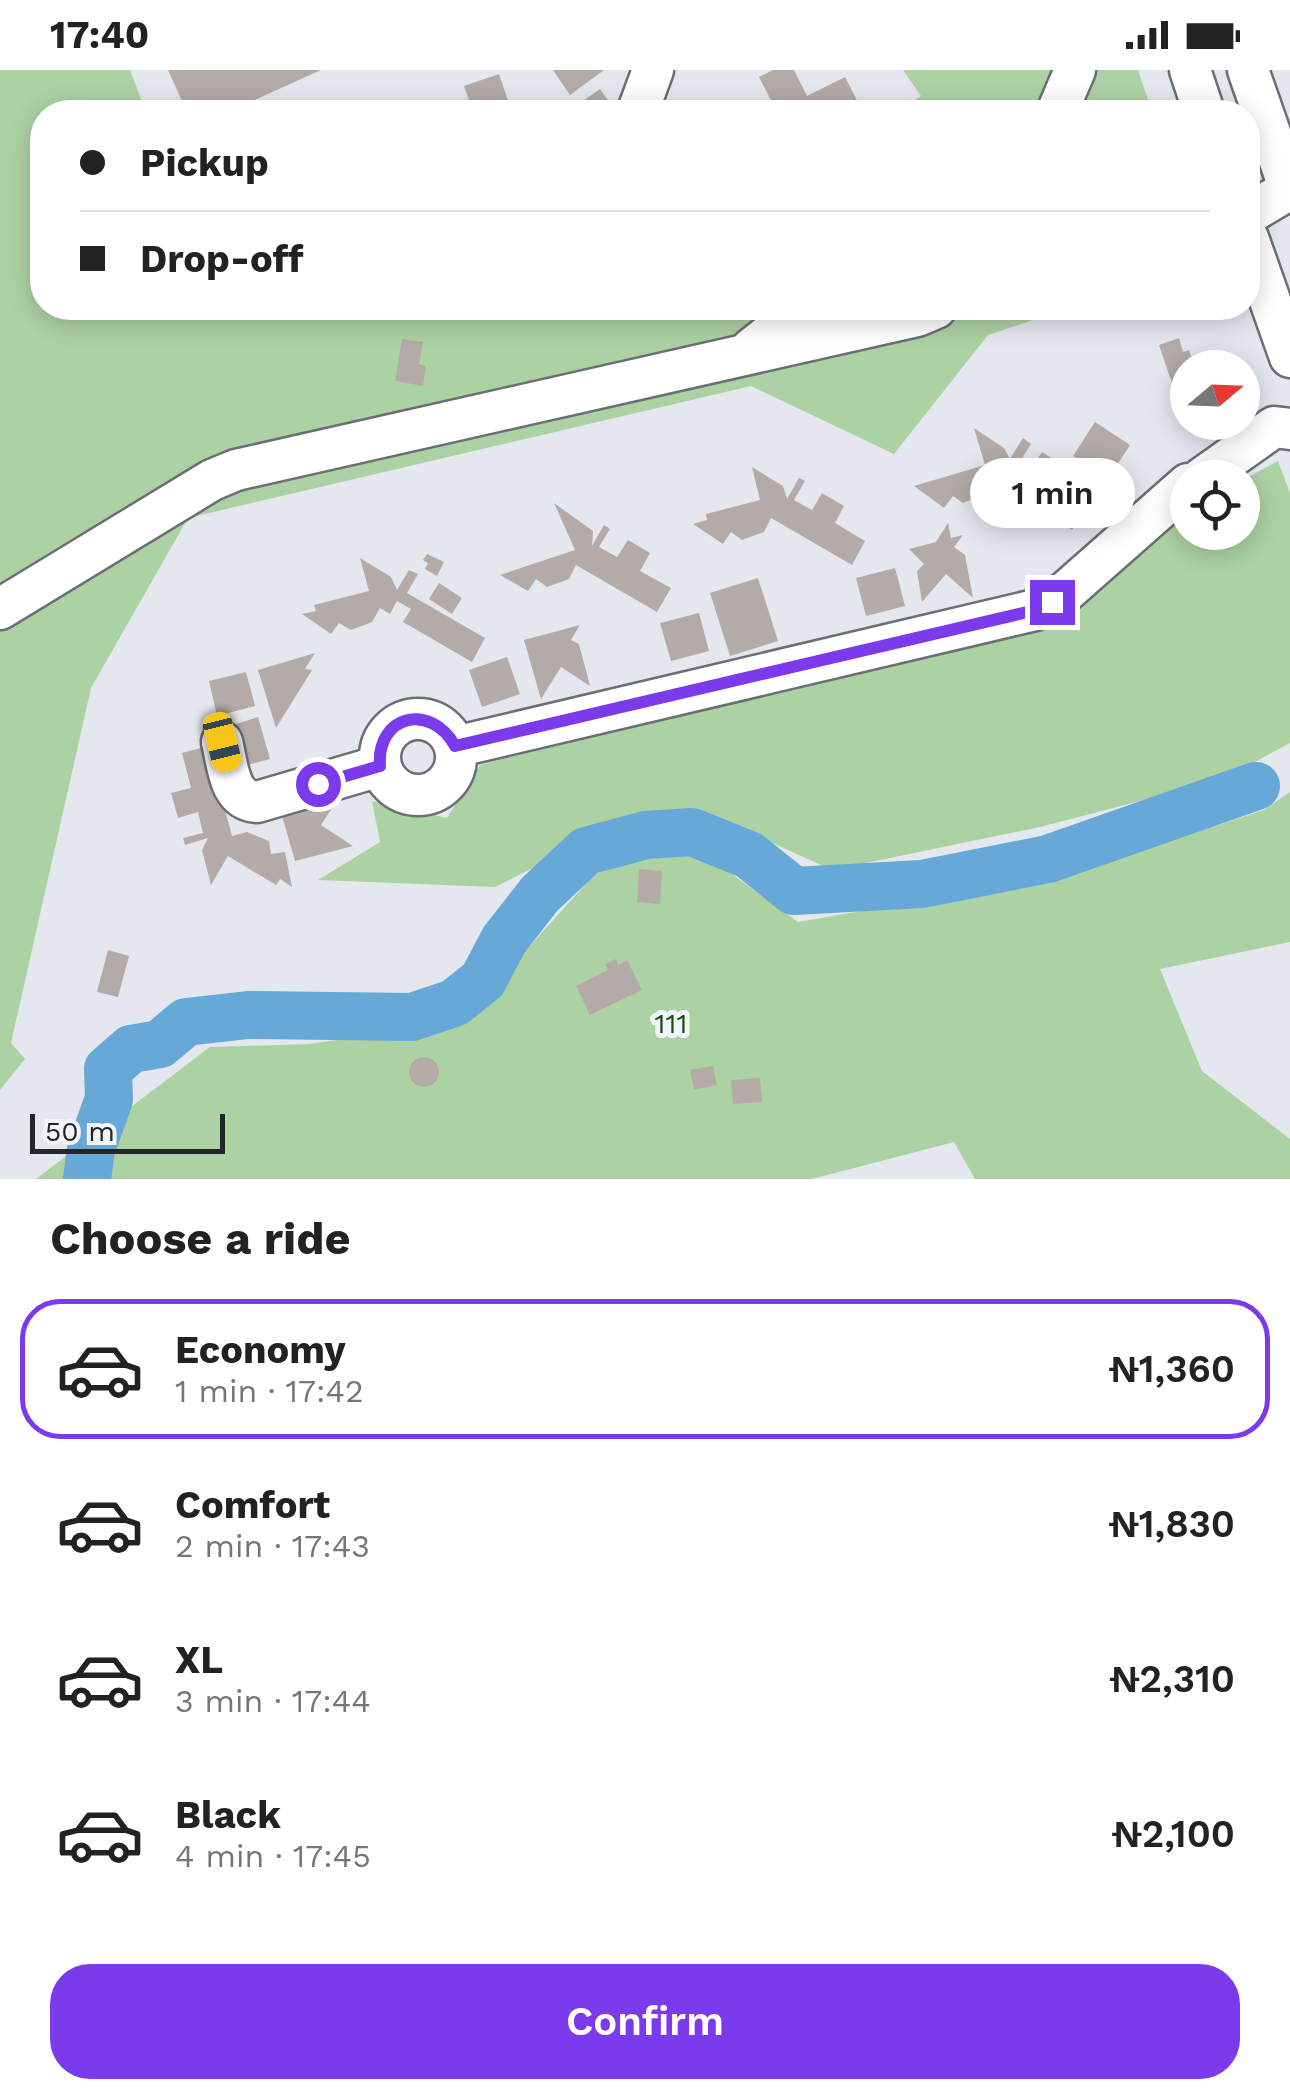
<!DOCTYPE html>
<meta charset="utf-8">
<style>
body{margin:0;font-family:"Work Sans",sans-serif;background:#f2f2f2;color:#222;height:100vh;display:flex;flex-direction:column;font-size:38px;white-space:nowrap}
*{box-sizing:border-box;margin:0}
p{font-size:32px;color:#767676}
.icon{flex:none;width:55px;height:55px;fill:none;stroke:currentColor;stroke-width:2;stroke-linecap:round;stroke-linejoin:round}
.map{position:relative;height:1109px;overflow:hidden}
.sheet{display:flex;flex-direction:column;background:#fff;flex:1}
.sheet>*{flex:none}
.top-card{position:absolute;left:30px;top:30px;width:1230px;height:220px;border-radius:40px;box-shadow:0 5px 25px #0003;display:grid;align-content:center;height:220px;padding:0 50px;background:#fff}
.needle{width:65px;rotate:71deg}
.fabs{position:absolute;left:1170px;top:280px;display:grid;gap:20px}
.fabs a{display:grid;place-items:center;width:90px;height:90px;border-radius:50%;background:#fff;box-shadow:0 5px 25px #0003;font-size:50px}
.scale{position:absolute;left:30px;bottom:25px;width:195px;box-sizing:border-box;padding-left:10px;border:5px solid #242527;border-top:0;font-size:28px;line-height:35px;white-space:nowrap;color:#242527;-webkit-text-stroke:8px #f2f4fc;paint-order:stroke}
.end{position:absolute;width:45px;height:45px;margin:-22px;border:12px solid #7c3aed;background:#fff;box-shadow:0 0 0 5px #fff}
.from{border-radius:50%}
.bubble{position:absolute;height:70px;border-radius:35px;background:#fff;box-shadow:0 5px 25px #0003;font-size:32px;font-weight:600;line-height:70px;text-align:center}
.car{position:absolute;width:30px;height:60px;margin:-30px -15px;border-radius:12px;box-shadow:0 0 8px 2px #0007;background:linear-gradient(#f5c518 24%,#345 0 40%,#f5c518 0 76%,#345 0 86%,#f5c518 0)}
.top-card b{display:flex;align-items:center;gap:35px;height:95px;font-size:38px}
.top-card b+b{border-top:2px solid #e0e0e0}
.top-card i{width:25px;height:25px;background:#222}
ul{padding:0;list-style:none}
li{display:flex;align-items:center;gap:30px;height:140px;margin:0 20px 15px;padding:0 30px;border:5px solid transparent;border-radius:40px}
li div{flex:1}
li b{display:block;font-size:38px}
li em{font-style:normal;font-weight:600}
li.active{border-color:#7c3aed}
li>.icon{width:90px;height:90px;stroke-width:1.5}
h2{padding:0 50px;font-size:45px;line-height:120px}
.cta{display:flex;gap:20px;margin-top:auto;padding:20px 50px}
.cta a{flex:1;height:115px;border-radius:40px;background:#7c3aed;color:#fff;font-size:40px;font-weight:600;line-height:115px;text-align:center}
.status{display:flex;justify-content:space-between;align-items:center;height:70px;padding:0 50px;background:#fff;direction:ltr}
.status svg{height:28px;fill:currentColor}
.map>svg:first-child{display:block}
</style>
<div class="status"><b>17:40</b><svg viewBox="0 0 49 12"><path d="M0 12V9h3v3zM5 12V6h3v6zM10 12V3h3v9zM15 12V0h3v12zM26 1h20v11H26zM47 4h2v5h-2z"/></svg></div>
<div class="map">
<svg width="1290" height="1109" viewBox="0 0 1290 1109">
<rect width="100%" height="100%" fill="#e4e7ee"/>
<g fill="#acd2a3">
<polygon points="0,0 130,0 146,42 42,42 42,238 1049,238 1048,245 988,265 894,384 751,316 188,448 91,618 11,973 25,989 0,1020"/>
<polygon points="903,0 1138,0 1152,42 898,42 921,26"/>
<polygon points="1278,391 1290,423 1290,673 1221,710 1040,757 832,800 757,766 643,742 495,817 318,810 380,772 372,731 447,748 480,695 1053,547 1187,441 1188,462 1242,462 1243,410"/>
<polygon points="1290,722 1290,872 1160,899 1202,1001 1290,1069 1290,1109 975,1109 954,1072 812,1109 36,1109 210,977 309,974 461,952 594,805 660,779 714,791 798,852 1059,807 1264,740"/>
</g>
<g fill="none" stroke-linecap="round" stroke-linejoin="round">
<polyline stroke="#66a8d8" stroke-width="48" points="87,1109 91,1079 109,1029 108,999 131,979 160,974 186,952 248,945 412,947 454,933 483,910 504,870 540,824 586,781 646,765 692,762 749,785 794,821 922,814 1048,789 1256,716"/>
</g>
<g fill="#b4aba8">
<polygon points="168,0 321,0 228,42 187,42"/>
<polygon points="553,0 604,0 570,25"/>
<polygon points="773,0 794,0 807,26 845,7 863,42 777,42 759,7"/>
<polygon points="499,4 512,42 473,42 464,16"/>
<polygon points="600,19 614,39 610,42 567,42"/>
<polygon points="1179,268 1183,282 1189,280 1195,298 1188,298 1188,328 1178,331 1159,275"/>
<polygon points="402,269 423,272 419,294 426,296 423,316 395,311"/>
<polygon points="1095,352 1130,375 1108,409 1073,386"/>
<polygon points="974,358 1004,378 1010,389 1023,368 1031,374 1019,393 1030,400 1042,382 1067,398 1064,403 1081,414 1074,426 1088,435 1072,460 994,411 978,436 975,428 963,433 953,426 944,438 914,416 985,395"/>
<polygon points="752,397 783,416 787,429 799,408 805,411 794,430 812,440 822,423 844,436 835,453 865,471 852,495 771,448 764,462 742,470 731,462 723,474 693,454 707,450 706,444 760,430"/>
<polygon points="554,433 593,461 592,476 604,455 610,459 599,477 617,487 628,470 650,483 640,501 671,518 657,542 576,495 569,509 547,517 536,509 528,521 500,505 575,480"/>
<polygon points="948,453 951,468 963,465 954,477 965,485 973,528 946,504 922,532 917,501 924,494 909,479 936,472"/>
<polygon points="427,484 444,492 437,506 425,499 428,493 423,490"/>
<polygon points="360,488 391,507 397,520 409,500 418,504 407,523 485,568 472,592 403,552 411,539 397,531 390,544 380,538 372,552 351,560 339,553 331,564 302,544 316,541 314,535 369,521"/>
<polygon points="895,498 905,536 866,546 856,508"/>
<polygon points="758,508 778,571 730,586 710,523"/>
<polygon points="439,513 462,528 452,544 429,529"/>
<polygon points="699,543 709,581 671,591 660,553"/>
<polygon points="580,555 571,570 579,574 590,616 561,597 541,629 524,570"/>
<polygon points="315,583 305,599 312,600 276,658 258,600"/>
<polygon points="507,587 520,624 482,637 469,600"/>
<polygon points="246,602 255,636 217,646 209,611"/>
<polygon points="258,647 270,689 248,695 236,654"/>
<polygon points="208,676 232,766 247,762 269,771 271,784 285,782 292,817 280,809 276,815 228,786 211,815 202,780 208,768 185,775 183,768 203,763 198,742 178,748 171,723 191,718 182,683"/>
<polygon points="340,726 321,755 353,776 295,791 279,735 295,745 299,737"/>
<polygon points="639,799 662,801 660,834 637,832"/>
<polygon points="108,880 129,886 118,927 97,922"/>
<polygon points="616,889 618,895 627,890 642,920 590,945 576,916 608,900 605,894"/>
<circle cx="424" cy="1002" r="15"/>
<polygon points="713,996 717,1015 694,1020 690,1000"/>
<polygon points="760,1008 762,1032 733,1034 731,1010"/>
</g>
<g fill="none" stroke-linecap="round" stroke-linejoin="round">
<defs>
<g id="minor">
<polyline points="1190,0 1204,42"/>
<polyline points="1248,0 1290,120"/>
<polyline points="639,38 653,0"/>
<polyline points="1057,42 1075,0"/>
<polyline points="1248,144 1290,119"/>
<polyline points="1248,168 1290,287"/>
<polyline points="751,279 802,238"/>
<polyline points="1202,408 1274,357 1290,359"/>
<polyline points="0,539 212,410 236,400 917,246 936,238"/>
<circle cx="418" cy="687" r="38"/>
<path d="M222 672C228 695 228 730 257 732L380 696"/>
<polyline points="455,677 1035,540 1053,533 1188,414"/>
</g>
</defs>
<use href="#minor" stroke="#6c6e75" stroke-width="45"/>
<use href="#minor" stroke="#fff" stroke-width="40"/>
</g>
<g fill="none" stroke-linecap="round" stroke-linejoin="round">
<path stroke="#7c3aed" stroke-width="12" d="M318 714 380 696C376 645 431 632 455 676L1036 540 1052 532"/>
</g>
<g text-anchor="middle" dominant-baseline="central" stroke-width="10" stroke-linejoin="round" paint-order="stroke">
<g font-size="28" fill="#1b4a0e" stroke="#f2f4fc">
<text x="671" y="953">111</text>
</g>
</g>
</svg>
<div class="fabs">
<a><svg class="needle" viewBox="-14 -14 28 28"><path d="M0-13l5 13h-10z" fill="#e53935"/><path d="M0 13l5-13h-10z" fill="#767676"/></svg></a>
<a><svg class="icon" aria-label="locate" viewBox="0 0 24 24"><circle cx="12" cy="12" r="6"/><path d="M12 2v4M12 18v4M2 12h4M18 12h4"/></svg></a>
</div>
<div class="scale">50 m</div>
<i class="end from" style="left:318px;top:714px"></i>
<i class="end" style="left:1052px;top:532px"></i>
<div class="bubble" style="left:970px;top:388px;width:165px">1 min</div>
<i class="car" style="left:222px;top:672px;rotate:166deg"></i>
<div class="top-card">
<b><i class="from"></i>Pickup</b>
<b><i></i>Drop-off</b>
</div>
</div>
<section class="sheet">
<h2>Choose a ride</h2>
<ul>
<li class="active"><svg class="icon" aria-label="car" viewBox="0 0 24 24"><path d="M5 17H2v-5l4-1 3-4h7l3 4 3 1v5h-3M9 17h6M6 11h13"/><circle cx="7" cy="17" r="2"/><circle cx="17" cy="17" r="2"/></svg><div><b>Economy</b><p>1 min · 17:42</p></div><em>₦1,360</em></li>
<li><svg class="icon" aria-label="car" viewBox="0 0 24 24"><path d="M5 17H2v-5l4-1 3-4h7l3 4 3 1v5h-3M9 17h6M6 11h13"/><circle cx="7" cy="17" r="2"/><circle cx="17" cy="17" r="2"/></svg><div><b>Comfort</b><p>2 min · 17:43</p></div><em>₦1,830</em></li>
<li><svg class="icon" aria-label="car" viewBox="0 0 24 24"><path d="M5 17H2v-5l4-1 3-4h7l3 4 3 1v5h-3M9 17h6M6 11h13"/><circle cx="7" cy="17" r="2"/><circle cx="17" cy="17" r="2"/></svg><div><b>XL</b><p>3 min · 17:44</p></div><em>₦2,310</em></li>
<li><svg class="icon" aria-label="car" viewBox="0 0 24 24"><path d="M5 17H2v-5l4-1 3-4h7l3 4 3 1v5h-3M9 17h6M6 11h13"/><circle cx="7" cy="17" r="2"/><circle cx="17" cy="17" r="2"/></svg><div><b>Black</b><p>4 min · 17:45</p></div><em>₦2,100</em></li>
</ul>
<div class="cta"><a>Confirm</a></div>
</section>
